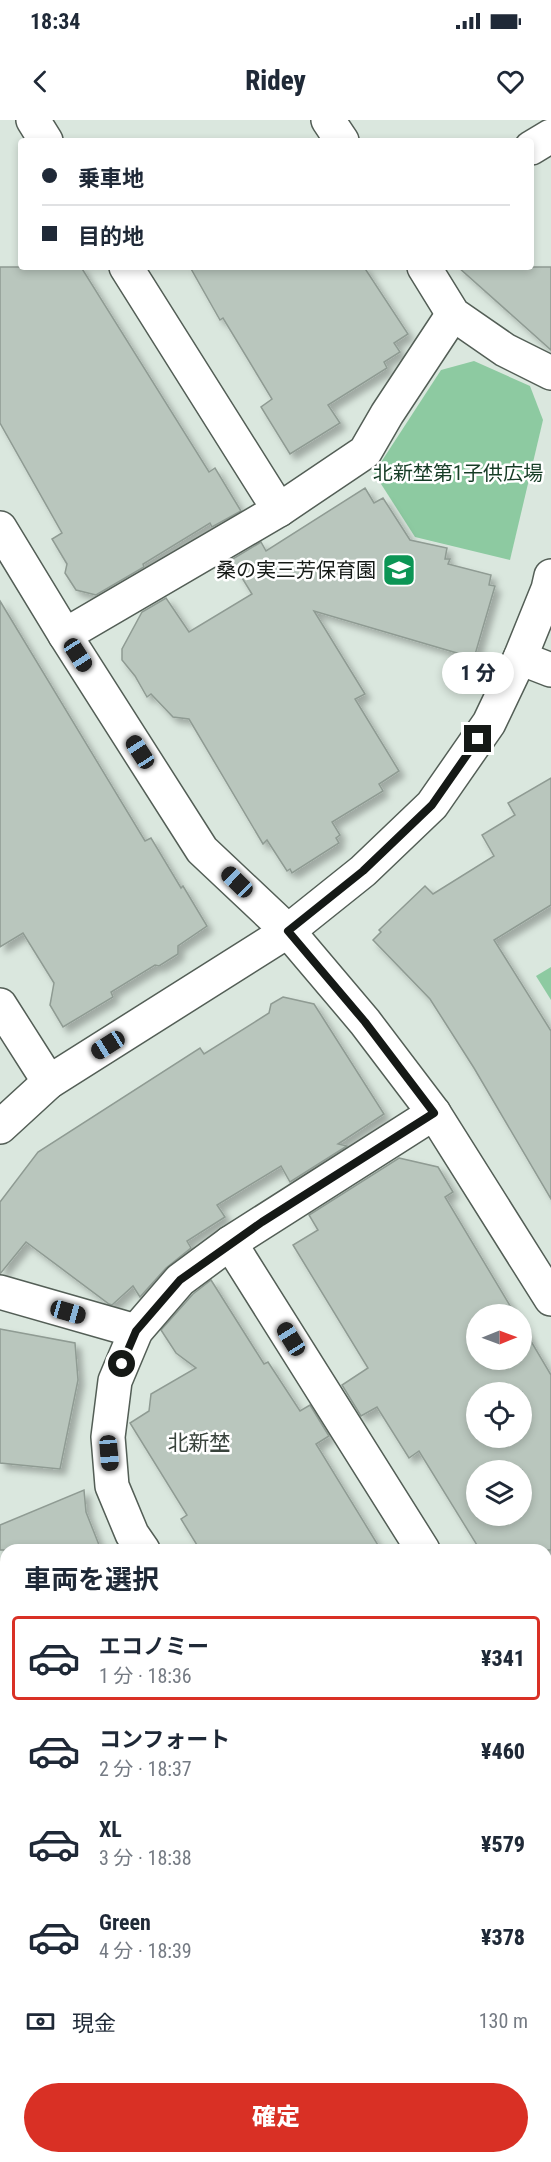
<!DOCTYPE html>
<html lang="ja">
<meta charset="utf-8">
<style>
body{margin:0;font-family:"Roboto Condensed","Noto Sans JP",sans-serif;background:#f2f2f3;color:#1f2937;height:100vh;display:flex;flex-direction:column;font-size:22px;white-space:nowrap}
*{box-sizing:border-box;margin:0}
p{font-size:20px;color:#747a83}
.icon{flex:none;width:33px;height:33px;fill:none;stroke:currentColor;stroke-width:2;stroke-linecap:round;stroke-linejoin:round}
.map{position:relative;flex:1;overflow:hidden}
.panel{position:absolute;left:0px;top:1424px;width:552px;height:620px;display:flex;flex-direction:column;background:#fff;border-radius:18px 18px 0 0;box-shadow:0 3px 9px #0003}
.panel>*{flex:none}
.top-card{position:absolute;left:18px;top:18px;width:516px;height:132px;border-radius:6px;box-shadow:0 3px 9px #0003;display:grid;align-content:center;height:132px;padding:0 24px;background:#fff}
.needle{width:39px;rotate:89deg}
.tools{position:absolute;left:466px;top:1184px;display:grid;gap:12px}
.tools a{display:grid;place-items:center;width:66px;height:66px;border-radius:50%;background:#fff;box-shadow:0 3px 9px #0003;font-size:30px}
.end{position:absolute;width:27px;height:27px;margin:-14px;border:8px solid #151916;background:#fff;box-shadow:0 0 0 3px #fff}
.from{border-radius:50%}
.bubble{position:absolute;height:42px;border-radius:21px;background:#fff;box-shadow:0 3px 9px #0003;font-size:20px;font-weight:800;line-height:42px;text-align:center}
.car{position:absolute;width:18px;height:36px;margin:-18px -9px;border-radius:8px;box-shadow:0 0 4px 2px #0007;background:linear-gradient(#222 24%,#8ab4d8 0 40%,#222 0 76%,#8ab4d8 0 86%,#222 0)}
.top-card b{display:flex;align-items:center;gap:21px;height:57px;font-size:22px}
.top-card b+b{border-top:2px solid #e0e1e3}
.top-card i{width:15px;height:15px;background:#1f2937}
ul{padding:0;list-style:none}
li{display:flex;align-items:center;gap:18px;height:84px;margin:0 12px 9px;padding:0 12px;border:3px solid transparent;border-radius:6px}
li div{flex:1}
li b{display:block;font-size:22px}
li em{font-style:normal;font-weight:800}
li.selected{border-color:#d93025}
li>.icon{width:54px;height:54px;stroke-width:1.5}
h2{padding:0 24px;font-size:27px;line-height:72px}
.pay{display:flex;align-items:center;gap:15px;height:66px;padding:0 24px;font-size:22px}
.pay p{margin-inline-start:auto}
.button{display:flex;gap:12px;margin-top:auto;padding:12px 24px}
.button a{flex:1;height:69px;border-radius:36px;background:#d93025;color:#fff;font-size:24px;font-weight:800;line-height:69px;text-align:center}
.status{display:flex;justify-content:space-between;align-items:center;height:42px;padding:0 30px;background:#fff;direction:ltr}
.status svg{height:16px;fill:currentColor}
header{display:flex;justify-content:space-between;align-items:center;height:78px;padding:0 24px;background:#fff;font-size:27px;font-weight:800}
.map>svg:first-child{display:block}
</style>
<div class="status"><b>18:34</b><svg viewBox="0 0 49 12"><path d="M0 12V9h3v3zM5 12V6h3v6zM10 12V3h3v9zM15 12V0h3v12zM26 1h20v11H26zM47 4h2v5h-2z"/></svg></div>
<header><svg class="icon" aria-label="back" viewBox="0 0 24 24"><path d="M15 5l-7 7 7 7"/></svg>Ridey<svg class="icon" aria-label="heart" viewBox="0 0 24 24"><path d="M12 20l-8-8c-3-5 5-10 8-4 3-6 11-1 8 4z"/></svg></header>
<div class="map">
<svg width="551" height="2042" viewBox="0 0 551 2042">
<defs>
<filter id="shadow"><feDropShadow dx="5.5" dy="5.5" stdDeviation="3" flood-color="#0004"/></filter>
</defs>
<rect width="100%" height="100%" fill="#dae7de"/>
<g fill="#8dcaa1">
<polygon points="474,241 530,266 543,300 510,440 415,417 374,353 441,250"/>
<polygon points="551,847 551,880 536,856"/>
</g>
<g fill="#b9c6bd" stroke="#8f9b93" stroke-width="1.5" fill-rule="evenodd" filter="url(#shadow)">
<polygon points="0,147 81,147 209,352 215,348 241,391 212,407 210,403 143,444 144,447 96,475 76,470 65,453 67,444 52,419 62,413 0,303"/>
<polygon points="190,147 364,147 408,214 394,223 400,232 384,242 387,248 328,285 340,303 290,334 261,287 272,279 223,198 220,200"/>
<polygon points="458,147 551,147 551,230"/>
<polygon points="365,368 374,383 383,378 410,420 447,428 445,439 450,439 448,444 491,455 489,465 495,466 474,538 314,491 365,574 355,579 399,651 379,664 383,671 332,702 340,715 336,718 339,723 292,753 290,749 287,751 267,720 263,724 189,599 173,597 151,574 147,577 135,556 122,540 122,529 142,492 166,478 189,512 252,474 231,440 261,422 266,431"/>
<polygon points="0,481 145,721 151,718 181,768 183,766 207,806 178,826 178,834 159,846 155,845 111,872 113,877 63,907 50,885 54,863 23,813 0,827"/>
<polygon points="551,658 551,785 494,820 551,911 551,1079 474,948 430,879 373,820 381,812 379,810 425,766 433,774 494,736 482,715 515,695 508,683"/>
<polygon points="283,877 314,884 384,994 338,1024 347,1026 290,1062 281,1046 217,1085 225,1097 187,1121 191,1128 166,1148 140,1177 133,1166 112,1185 109,1184 26,1122 0,1154 0,1082 38,1032 200,928 204,934 269,893 271,884"/>
<path d="M399 1038 438 1047 453 1072 445 1077 515 1194H477V1239H522V1206L551 1255V1430H480L419 1331 409 1338 377 1287 361 1296 342 1265 368 1248 293 1125 318 1110 309 1095ZM477 1272H522V1317H477ZM477 1350H522V1395H477Z"/>
<polygon points="211,1160 264,1244 268,1242 300,1291 310,1285 329,1316 316,1324 381,1430 200,1430 181,1399 187,1395 130,1303 149,1291 151,1274 196,1248 176,1233 161,1210 193,1174"/>
<polygon points="0,1209 75,1223 78,1260 60,1349 0,1343"/>
<polygon points="84,1370 86,1392 101,1430 0,1430 0,1405"/>
</g>
<g fill="none" stroke-linecap="round" stroke-linejoin="round">
<defs>
<g id="minor">
<polyline points="33,0 46,21"/>
<polyline points="328,0 342,21"/>
<polyline points="531,28 551,16"/>
<polyline points="126,147 279,390"/>
<polyline points="424,147 453,194 505,230 551,253"/>
<polyline points="0,408 65,515 202,730 288,811 365,902 434,993 551,1179"/>
<polyline points="65,515 279,390 365,332 387,294 453,194"/>
<polyline points="520,538 551,550"/>
<polyline points="0,885 49,962"/>
<polyline points="0,1007 49,962 288,811 363,751 432,685 489,603 520,538 548,469 551,456"/>
<polyline points="230,1123 423,1430"/>
<polyline points="0,1172 136,1211"/>
<polyline points="143,1430 132,1414 112,1366 108,1317 115,1261 136,1211 180,1160 230,1123 434,993"/>
<polyline points="546,1626 551,1634"/>
<polyline points="0,1630 6,1641"/>
<polyline points="546,1670 551,1666"/>
<polyline points="0,1784 6,1781"/>
<polyline points="167,2037 169,2042"/>
<polyline points="38,2042 46,2037"/>
</g>
</defs>
<use href="#minor" stroke="#535e56" stroke-width="36"/>
<use href="#minor" stroke="#fff" stroke-width="33"/>
</g>
<g fill="none" stroke-linecap="round" stroke-linejoin="round">
<polyline stroke="#151916" stroke-width="8" points="122,1244 136,1211 180,1160 262,1102 434,993 365,902 288,811 363,751 432,685 478,619"/>
</g>
<defs>
<symbol id="school-square" viewBox="-11 -11 22 22"><rect x="-9" y="-9" width="18" height="18" rx="4" fill="#0c9555" stroke="#fff"/><path d="M0-5L7-2L0 1L-7-2ZM-4 1L0 2.5L4 1V4Q0 6-4 4Z" fill="#fff"/></symbol>
</defs>
<g fill-rule="evenodd">
<use href="#school-square" x="380" y="431" width="38" height="38"/>
</g>
<g text-anchor="middle" dominant-baseline="central" stroke-width="5" stroke-linejoin="round" paint-order="stroke">
<g font-size="20" fill="#153c25" stroke="#fff">
<text x="458" y="353">北新埜第1子供広場</text>
</g>
<g font-size="20" fill="#151916" stroke="#fff" text-anchor="end">
<text x="376" y="450">桑の実三芳保育園</text>
</g>
<g font-size="21" fill="#39433c" stroke="#fff">
<text x="199" y="1323">北新埜</text>
</g>
</g>
</svg>
<div class="tools">
<a><svg class="needle" viewBox="-14 -14 28 28"><path d="M0-13l5 13h-10z" fill="#e53935"/><path d="M0 13l5-13h-10z" fill="#747a83"/></svg></a>
<a><svg class="icon" aria-label="locate" viewBox="0 0 24 24"><circle cx="12" cy="12" r="6"/><path d="M12 2v4M12 18v4M2 12h4M18 12h4"/></svg></a>
<a><svg class="icon" aria-label="layers" viewBox="0 0 24 24"><path d="M12 4l9 5-9 5-9-5zM3 14l9 5 9-5"/></svg></a>
</div>
<i class="end from" style="left:122px;top:1244px"></i>
<i class="end" style="left:478px;top:619px"></i>
<div class="bubble" style="left:442px;top:532px;width:72px">1 分</div>
<i class="car" style="left:78px;top:535px;rotate:147deg"></i>
<i class="car" style="left:140px;top:632px;rotate:327deg"></i>
<i class="car" style="left:237px;top:762px;rotate:314deg"></i>
<i class="car" style="left:108px;top:925px;rotate:238deg"></i>
<i class="car" style="left:68px;top:1192px;rotate:106deg"></i>
<i class="car" style="left:291px;top:1219px;rotate:328deg"></i>
<i class="car" style="left:109px;top:1333px;rotate:175deg"></i>
<div class="top-card">
<b><i class="from"></i>乗車地</b>
<b><i></i>目的地</b>
</div>
<section class="panel">
<h2>車両を選択</h2>
<ul>
<li class="selected"><svg class="icon" aria-label="car" viewBox="0 0 24 24"><path d="M5 17H2v-5l4-1 3-4h7l3 4 3 1v5h-3M9 17h6M6 11h13"/><circle cx="7" cy="17" r="2"/><circle cx="17" cy="17" r="2"/></svg><div><b>エコノミー</b><p>1 分 · 18:36</p></div><em>¥341</em></li>
<li><svg class="icon" aria-label="car" viewBox="0 0 24 24"><path d="M5 17H2v-5l4-1 3-4h7l3 4 3 1v5h-3M9 17h6M6 11h13"/><circle cx="7" cy="17" r="2"/><circle cx="17" cy="17" r="2"/></svg><div><b>コンフォート</b><p>2 分 · 18:37</p></div><em>¥460</em></li>
<li><svg class="icon" aria-label="car" viewBox="0 0 24 24"><path d="M5 17H2v-5l4-1 3-4h7l3 4 3 1v5h-3M9 17h6M6 11h13"/><circle cx="7" cy="17" r="2"/><circle cx="17" cy="17" r="2"/></svg><div><b>XL</b><p>3 分 · 18:38</p></div><em>¥579</em></li>
<li><svg class="icon" aria-label="car" viewBox="0 0 24 24"><path d="M5 17H2v-5l4-1 3-4h7l3 4 3 1v5h-3M9 17h6M6 11h13"/><circle cx="7" cy="17" r="2"/><circle cx="17" cy="17" r="2"/></svg><div><b>Green</b><p>4 分 · 18:39</p></div><em>¥378</em></li>
</ul>
<div class="pay"><svg class="icon" aria-label="cash" viewBox="0 0 24 24"><path d="M3 7h18v10H3z"/><circle cx="12" cy="12" r="2"/></svg>現金<p>130 m</p></div>
<div class="button"><a>確定</a></div>
</section>
</div>
